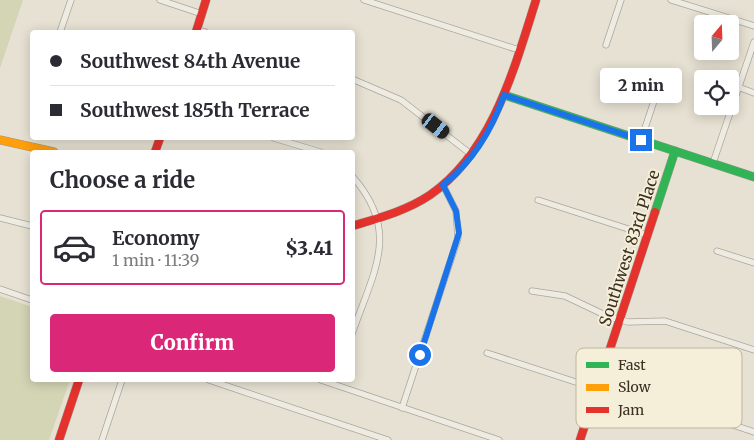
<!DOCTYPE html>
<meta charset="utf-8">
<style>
body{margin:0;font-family:Merriweather,serif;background:#f2f2f3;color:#2b2b33;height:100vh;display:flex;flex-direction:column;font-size:19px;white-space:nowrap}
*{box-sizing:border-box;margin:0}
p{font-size:16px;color:#7c7c81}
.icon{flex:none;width:28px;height:28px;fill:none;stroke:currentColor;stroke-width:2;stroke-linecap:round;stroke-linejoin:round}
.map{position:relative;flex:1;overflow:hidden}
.drawer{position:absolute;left:30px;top:150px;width:325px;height:232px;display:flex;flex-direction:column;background:#fff;border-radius:5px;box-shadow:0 2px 12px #0003}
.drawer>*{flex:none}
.guide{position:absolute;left:30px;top:30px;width:325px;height:110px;border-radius:5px;box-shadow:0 2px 12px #0003;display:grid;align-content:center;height:110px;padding:0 20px;background:#fff}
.needle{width:32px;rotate:19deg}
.buttons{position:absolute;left:694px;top:15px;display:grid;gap:10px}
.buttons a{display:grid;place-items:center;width:45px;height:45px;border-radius:5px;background:#fff;box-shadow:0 2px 12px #0003;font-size:25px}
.end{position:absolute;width:22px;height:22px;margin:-11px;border:6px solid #1a73e8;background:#fff;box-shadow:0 0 0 2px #fff}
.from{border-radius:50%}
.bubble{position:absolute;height:35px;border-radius:5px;background:#fff;box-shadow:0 2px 12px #0003;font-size:16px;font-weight:800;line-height:35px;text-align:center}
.car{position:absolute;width:15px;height:30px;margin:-15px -8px;border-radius:6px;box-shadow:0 0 4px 1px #0007;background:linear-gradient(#222 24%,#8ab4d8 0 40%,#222 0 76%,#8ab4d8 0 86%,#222 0)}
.guide b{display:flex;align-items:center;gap:18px;height:48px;font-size:19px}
.guide b+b{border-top:1px solid #e1e1e2}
.guide i{width:12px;height:12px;background:#2b2b33}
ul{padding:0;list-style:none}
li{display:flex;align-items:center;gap:15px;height:75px;margin:0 10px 8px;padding:0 10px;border:2px solid #e1e1e2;border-radius:5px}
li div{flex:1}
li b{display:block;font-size:19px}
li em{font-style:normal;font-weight:800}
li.active{border-color:#db2777}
li>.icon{width:45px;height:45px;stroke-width:1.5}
h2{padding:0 20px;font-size:22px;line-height:60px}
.button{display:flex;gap:10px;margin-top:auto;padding:10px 20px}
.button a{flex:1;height:58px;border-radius:5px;background:#db2777;color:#fff;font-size:20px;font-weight:800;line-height:58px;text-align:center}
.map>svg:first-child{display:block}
</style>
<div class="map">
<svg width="754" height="440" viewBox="0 0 754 440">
<rect width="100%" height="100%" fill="#e6e1d2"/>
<g fill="#d4d5b5">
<polygon points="0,0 23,0 0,68"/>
<polygon points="0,296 32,307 32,380 70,380 49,440 0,440"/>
</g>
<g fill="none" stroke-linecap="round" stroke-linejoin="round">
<defs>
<g id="street">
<polyline points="160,0 202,14"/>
<polyline points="364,0 519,50"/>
<polyline points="671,0 754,26"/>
<polyline points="196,30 205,32"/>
<polyline points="60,32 71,0"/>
<polyline points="606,45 621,0"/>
<polyline points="352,79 401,100 472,155"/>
<polyline points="738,87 754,93"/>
<polyline points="274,138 320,152"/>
<polyline points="641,140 654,101 653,82"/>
<polyline points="713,163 754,42"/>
<path d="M352 176C402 232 373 272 352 334"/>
<polyline points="538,200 647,235"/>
<polyline points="0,218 32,226"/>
<polyline points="717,251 754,263"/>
<polyline points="0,289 32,300"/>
<polyline points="532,291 565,296 607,316 628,322 665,321 754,350"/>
<polyline points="487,353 597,389"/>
<polyline points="209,380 388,440"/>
<polyline points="321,380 499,440"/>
<polyline points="666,403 754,432"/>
<polyline points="402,408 458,238 456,211 443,185"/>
<polyline points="102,440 122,380"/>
</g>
<g id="fast">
<polyline points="504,95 754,177"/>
<polyline points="655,212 675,151"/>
</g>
<polyline id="slow" points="0,140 54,152"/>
<g id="jam">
<polyline points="196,32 206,0"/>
<polyline points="155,152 160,138"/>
<path d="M352 226C379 218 406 211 430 195 493 151 514 69 536 0"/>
<polyline points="59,440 79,380"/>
<polyline points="580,440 655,212"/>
</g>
</defs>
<use href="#street" stroke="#aca69a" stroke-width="7"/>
<use href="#fast" stroke="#9c968a" stroke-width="9"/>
<use href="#slow" stroke="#9c968a" stroke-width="9"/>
<use href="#jam" stroke="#9c968a" stroke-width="9"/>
<use href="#street" stroke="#eeebe3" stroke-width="5.5"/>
<use href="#fast" stroke="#30b455" stroke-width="8"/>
<use href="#slow" stroke="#ff9f0a" stroke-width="8"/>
<use href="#jam" stroke="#e5322d" stroke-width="8"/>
</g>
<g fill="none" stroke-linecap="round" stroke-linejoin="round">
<path stroke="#1a73e8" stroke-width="6" d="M420 355 459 233 456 211 443 185C472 162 492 130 504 95L641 140"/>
</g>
<g text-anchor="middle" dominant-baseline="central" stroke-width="4" stroke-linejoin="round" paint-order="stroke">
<g font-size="16" fill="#3b2f21" stroke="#f5eed9">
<text transform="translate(629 248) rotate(-72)">Southwest 83rd Place</text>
</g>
</g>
<rect x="576" y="348" width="166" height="80" rx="8" fill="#f5eed9" stroke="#bdb5a2" stroke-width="1"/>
<rect x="586" y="362" width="23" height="6" fill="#30b455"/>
<rect x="586" y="384" width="23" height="7" fill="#ff9f0a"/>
<rect x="586" y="407" width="23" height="6" fill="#e5322d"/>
<g font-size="14" fill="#3b2f21">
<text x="618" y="370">Fast</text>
<text x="618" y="392">Slow</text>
<text x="618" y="415">Jam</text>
</g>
</svg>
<div class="buttons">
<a><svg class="needle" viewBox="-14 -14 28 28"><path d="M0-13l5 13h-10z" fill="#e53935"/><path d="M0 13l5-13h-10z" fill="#7c7c81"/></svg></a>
<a><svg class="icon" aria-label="locate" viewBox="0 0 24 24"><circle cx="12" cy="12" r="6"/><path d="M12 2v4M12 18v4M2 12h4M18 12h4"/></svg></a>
</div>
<i class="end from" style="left:420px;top:355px"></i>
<i class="end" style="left:641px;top:140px"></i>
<div class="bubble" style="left:600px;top:68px;width:82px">2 min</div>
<i class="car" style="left:436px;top:126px;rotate:128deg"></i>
<div class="guide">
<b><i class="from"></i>Southwest 84th Avenue</b>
<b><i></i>Southwest 185th Terrace</b>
</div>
<section class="drawer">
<h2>Choose a ride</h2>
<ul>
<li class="active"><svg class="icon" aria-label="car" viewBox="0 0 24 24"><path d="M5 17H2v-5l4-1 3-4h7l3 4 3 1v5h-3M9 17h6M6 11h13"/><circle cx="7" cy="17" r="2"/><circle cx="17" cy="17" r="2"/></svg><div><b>Economy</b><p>1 min · 11:39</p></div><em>$3.41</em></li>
</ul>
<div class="button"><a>Confirm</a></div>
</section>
</div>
